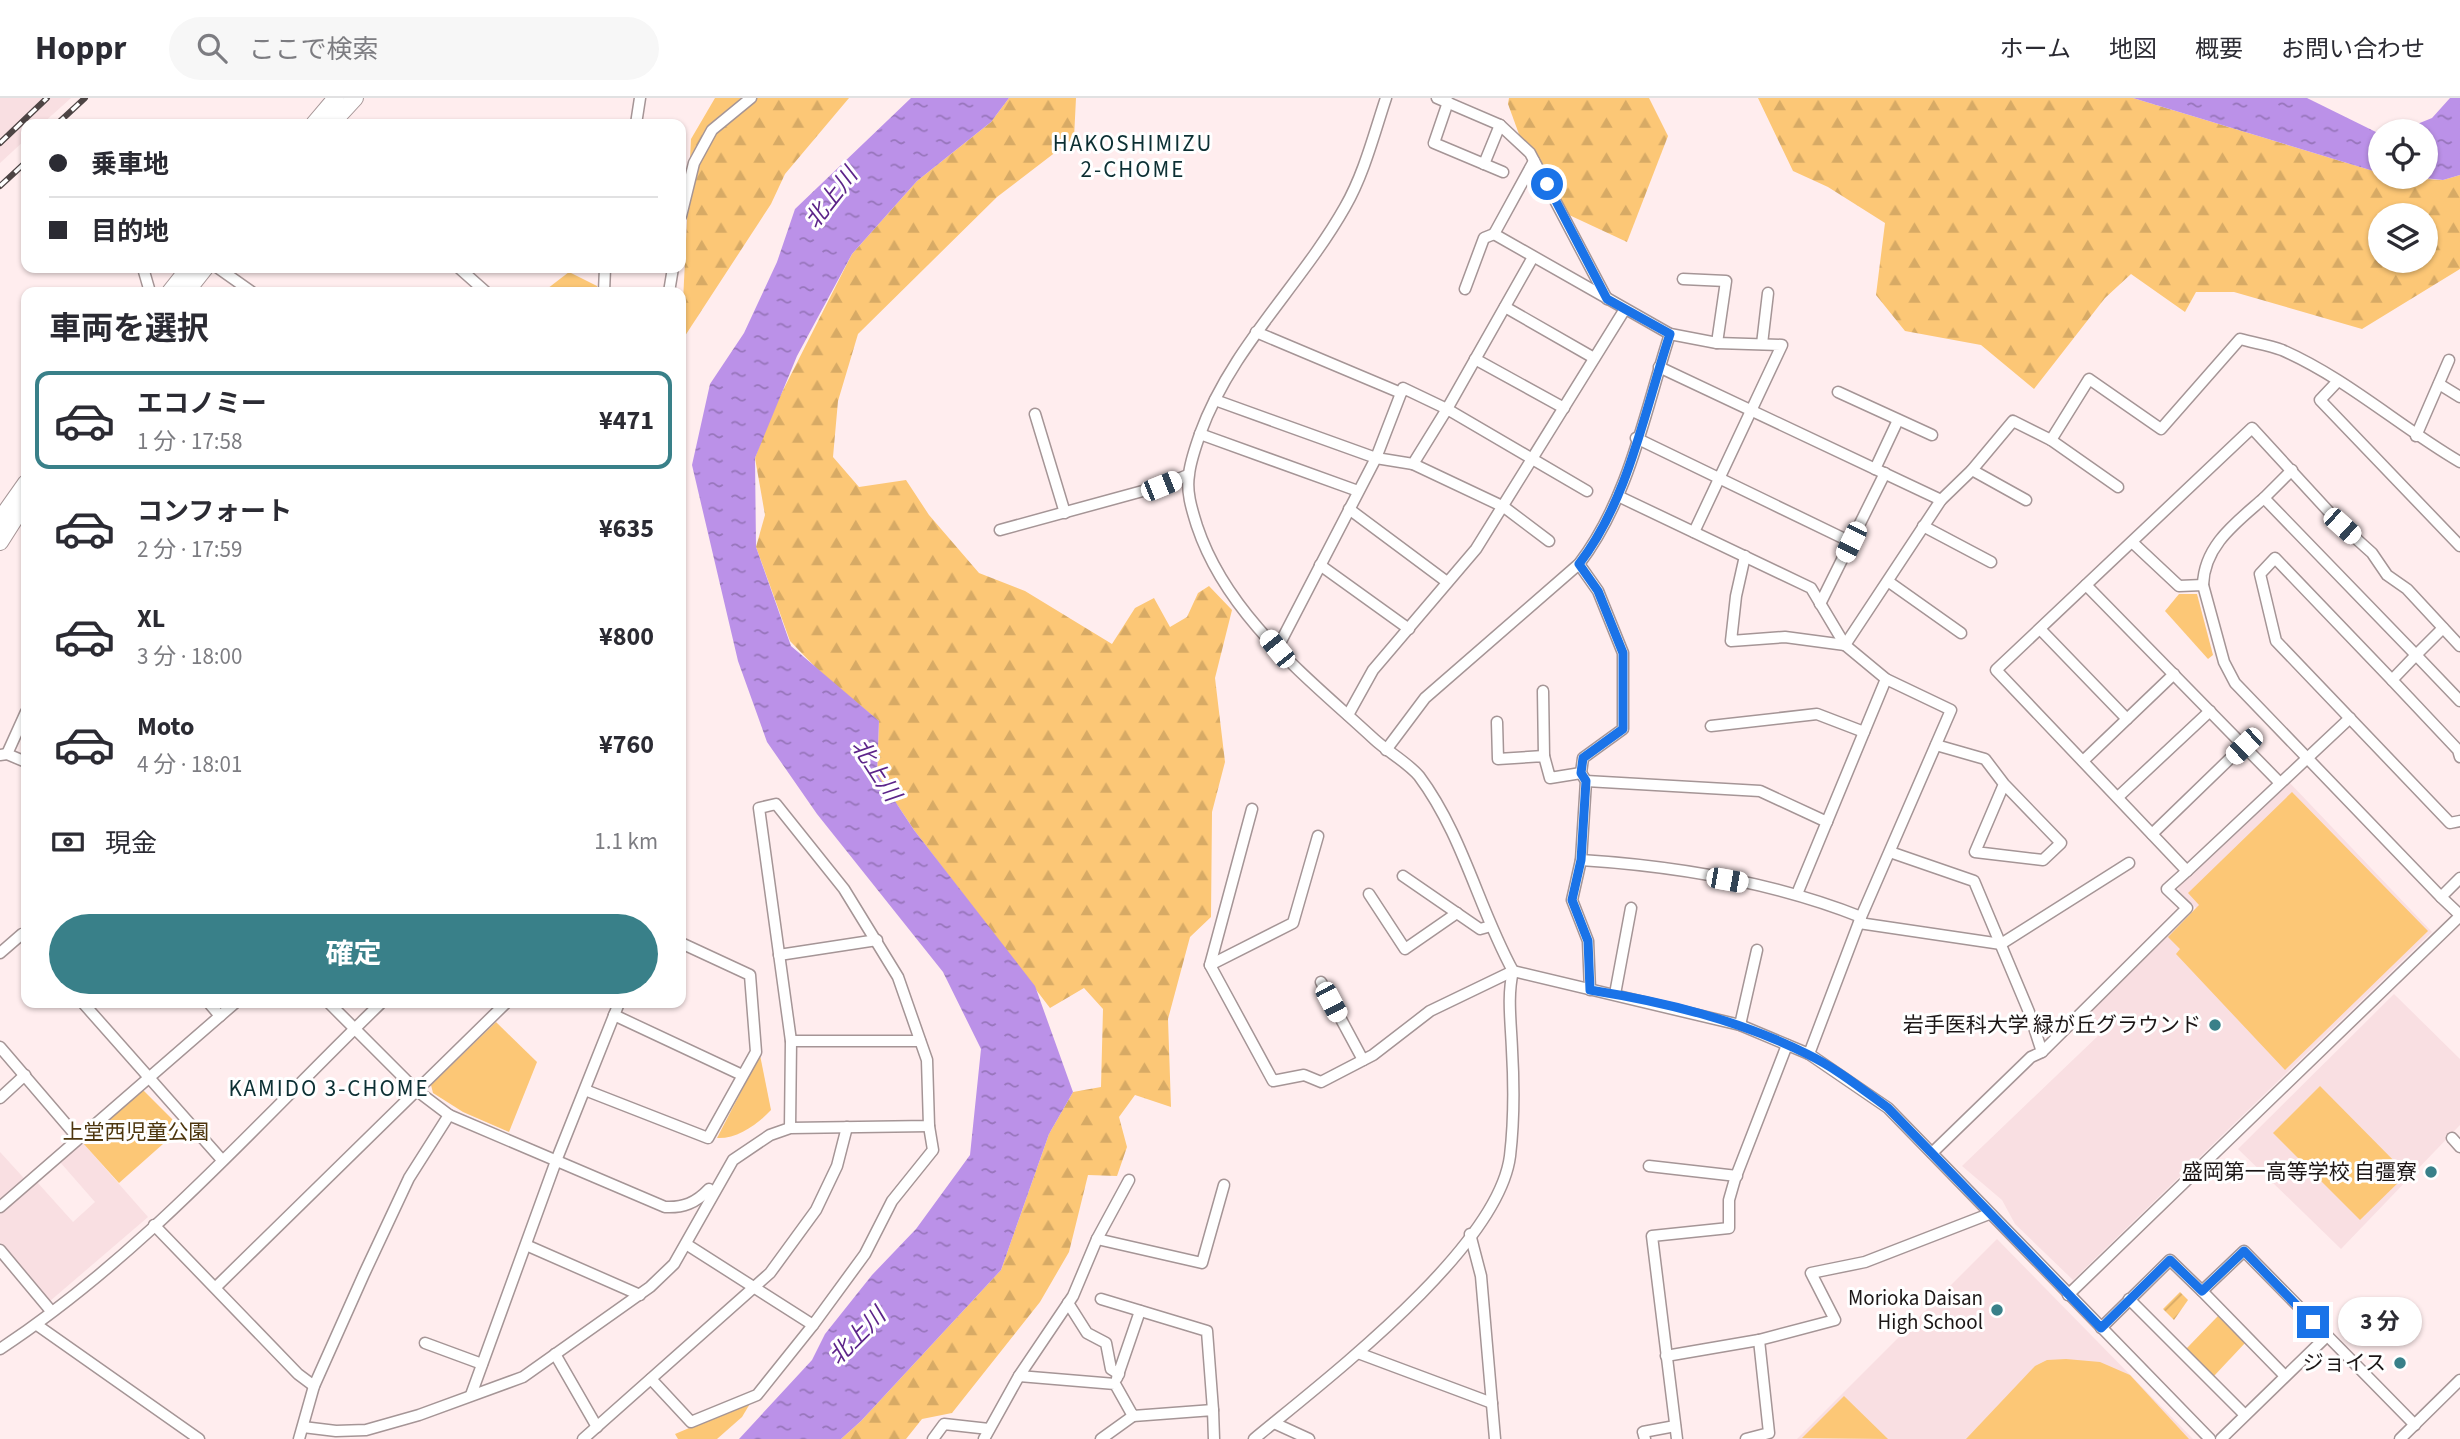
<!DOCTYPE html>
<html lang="ja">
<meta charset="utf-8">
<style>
body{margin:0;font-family:"Source Sans 3","Noto Sans JP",sans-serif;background:#f7f7f7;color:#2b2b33;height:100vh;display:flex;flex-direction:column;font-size:26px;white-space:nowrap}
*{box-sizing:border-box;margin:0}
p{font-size:23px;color:#7c7c81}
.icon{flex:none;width:38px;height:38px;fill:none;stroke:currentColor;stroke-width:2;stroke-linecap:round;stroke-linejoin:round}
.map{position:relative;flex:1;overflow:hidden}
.panel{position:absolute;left:21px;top:189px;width:665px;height:721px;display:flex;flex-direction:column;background:#fff;border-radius:14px;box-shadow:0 2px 5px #0004}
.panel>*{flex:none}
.hud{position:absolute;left:21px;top:21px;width:665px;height:154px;border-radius:14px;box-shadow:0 2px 5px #0004;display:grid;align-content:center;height:154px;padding:0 28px;background:#fff}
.controls{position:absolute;left:2368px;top:21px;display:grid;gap:14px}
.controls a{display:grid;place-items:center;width:70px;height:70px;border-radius:50%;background:#fff;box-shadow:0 2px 5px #0004;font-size:35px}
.end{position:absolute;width:32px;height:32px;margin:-16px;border:9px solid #1a73e8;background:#fff;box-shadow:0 0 0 4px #fff}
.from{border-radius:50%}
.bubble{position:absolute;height:49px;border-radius:24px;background:#fff;box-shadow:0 2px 5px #0004;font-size:23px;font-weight:700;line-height:49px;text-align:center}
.car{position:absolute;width:21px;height:42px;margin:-21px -10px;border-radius:9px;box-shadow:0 0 5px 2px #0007;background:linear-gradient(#fff 24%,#345 0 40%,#fff 0 76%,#345 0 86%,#fff 0)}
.hud b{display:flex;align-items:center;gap:24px;height:66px;font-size:26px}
.hud b+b{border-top:2px solid #e1e1e2}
.hud i{width:18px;height:18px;background:#2b2b33}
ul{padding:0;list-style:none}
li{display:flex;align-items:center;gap:21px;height:98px;margin:0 14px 10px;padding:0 14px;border:4px solid transparent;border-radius:14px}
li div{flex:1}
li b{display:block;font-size:26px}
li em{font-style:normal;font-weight:700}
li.active{border-color:#398089}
li>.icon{width:63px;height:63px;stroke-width:1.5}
h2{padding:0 28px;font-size:32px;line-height:84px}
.pay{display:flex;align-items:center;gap:18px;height:77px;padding:0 28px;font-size:26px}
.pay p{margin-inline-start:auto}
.primary-button{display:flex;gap:14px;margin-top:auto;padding:14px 28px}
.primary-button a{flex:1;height:80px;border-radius:42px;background:#398089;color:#fff;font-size:28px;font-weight:700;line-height:80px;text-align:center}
header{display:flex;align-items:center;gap:42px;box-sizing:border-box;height:98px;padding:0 35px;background:#fff;border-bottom:2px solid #e1e1e2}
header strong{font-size:33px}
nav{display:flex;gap:38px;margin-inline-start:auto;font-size:24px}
.search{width:490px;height:63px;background:#f7f7f7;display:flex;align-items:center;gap:18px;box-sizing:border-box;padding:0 24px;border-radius:38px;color:#7c7c81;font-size:26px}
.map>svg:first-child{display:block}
</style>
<header>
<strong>Hoppr</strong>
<div class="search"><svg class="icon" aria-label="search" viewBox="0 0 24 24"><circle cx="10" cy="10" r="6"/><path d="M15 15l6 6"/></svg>ここで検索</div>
<nav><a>ホーム</a><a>地図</a><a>概要</a><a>お問い合わせ</a></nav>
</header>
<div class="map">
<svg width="2460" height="1341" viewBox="0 0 2460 1341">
<defs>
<pattern id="forest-firs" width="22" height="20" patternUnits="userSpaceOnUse" patternTransform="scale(1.75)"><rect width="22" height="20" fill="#fcc776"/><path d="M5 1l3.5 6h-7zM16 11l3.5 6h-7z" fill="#d7aa65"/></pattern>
<pattern id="garden-furrows" width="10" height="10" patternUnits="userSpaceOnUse" patternTransform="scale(1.75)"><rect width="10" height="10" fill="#fcc776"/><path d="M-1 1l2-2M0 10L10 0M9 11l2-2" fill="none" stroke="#d7aa65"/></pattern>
<pattern id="water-ripples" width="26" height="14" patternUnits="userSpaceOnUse" patternTransform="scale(1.75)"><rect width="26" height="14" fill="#bb91e8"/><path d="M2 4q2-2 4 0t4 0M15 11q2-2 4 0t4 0" fill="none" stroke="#9775bb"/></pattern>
</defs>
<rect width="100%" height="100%" fill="#ffedee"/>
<g fill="#f9dfe2">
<polygon points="0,0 71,0 42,26 26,26 26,41 0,65"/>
<polygon points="2288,683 2432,834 2073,1182 2015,1126 2002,1102 1962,1068 2101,935 2086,918 2196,810 2178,792 2179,789"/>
<polygon points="2394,896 2460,961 2460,1027 2341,1151 2238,1051"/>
<polygon points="82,1044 148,1119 50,1203 0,1144 0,1054 31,1088 37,1084 73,1124 95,1104 60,1064"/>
<polygon points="1997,1141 2193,1341 1797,1341"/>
</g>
<g fill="#fcc776">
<polygon points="569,174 597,188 598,194 543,194"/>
<polygon points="2179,496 2197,496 2213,557 2208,561 2165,513"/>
<polygon points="2292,694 2428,833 2285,972 2176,856 2180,851 2168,839 2199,807 2188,795"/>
<polygon points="496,924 537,964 509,1034 463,1014 433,995 431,987"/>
<path d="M760 957 771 1012C758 1026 737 1041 717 1040Z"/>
<polygon points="2320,988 2407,1076 2360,1122 2273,1035"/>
<polygon points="143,992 181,1030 119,1085 82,1044"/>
<polygon points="2218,1218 2245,1245 2214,1278 2186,1251"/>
<polygon points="2066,1261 2100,1264 2130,1277 2189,1341 1966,1341 2035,1268 2047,1262"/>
<polygon points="1844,1298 1888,1341 1802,1340"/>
<polygon points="751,1304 742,1319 717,1341 678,1341 675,1336"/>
</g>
<g fill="url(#forest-firs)" fill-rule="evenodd">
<polygon points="715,0 849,0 785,76 771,106 681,244 691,41"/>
<polygon points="1009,0 1076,0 1074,40 997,99 858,236 838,303 833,359 859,389 906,382 929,417 979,475 1025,493 1112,546 1135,510 1154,500 1170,529 1187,519 1198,495 1209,488 1232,512 1215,580 1225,664 1212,714 1211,819 1190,839 1168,921 1171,1009 1135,997 1119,1019 1127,1049 1117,1078 1088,1077 1069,1154 1040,1204 952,1315 922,1321 906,1341 841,1341 861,1323 1001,1172 1049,1036 1073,994 1101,989 1103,911 1084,890 1050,910 914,732 877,676 879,623 823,577 790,543 756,449 765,417 755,360 771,316 852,156 917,83 991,24"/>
<polygon points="1509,0 1649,0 1668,38 1627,144 1567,116 1520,39 1508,6"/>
<path d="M1758 0H2133L2380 75V79L2443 82 2460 77V171L2362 231 2234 194H2196L2185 214 2131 176 2105 200 2034 291 1981 247 1905 233 1876 197 1885 125 1828 89 1793 73ZM2380 117H2426V163H2380Z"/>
</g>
<polygon fill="url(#garden-furrows)" points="2180,1194 2188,1202 2174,1222 2163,1211"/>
<g fill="url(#water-ripples)">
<polygon points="911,0 1009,0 991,24 917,83 852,156 797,258 755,360 756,449 791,548 879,623 877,676 914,732 1035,888 1073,994 1049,1036 1001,1172 861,1323 841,1341 739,1341 812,1262 825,1236 872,1177 916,1131 970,1057 981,951 943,874 817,716 767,644 738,563 692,367 710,286 744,235 777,164 795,111"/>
<polygon points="2133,0 2307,0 2380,36 2380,75"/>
<polygon points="2450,0 2460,0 2460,77 2443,82 2414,79 2426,79 2426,33 2400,33 2432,20"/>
</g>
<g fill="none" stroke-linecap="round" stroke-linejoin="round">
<defs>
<g id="minor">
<polyline points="1437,0 1500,27 1530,55 1607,201"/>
<polyline points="1448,4 1434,45 1503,74"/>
<polyline points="636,26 640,0"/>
<polyline points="1534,63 1494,136 1670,236 1717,245"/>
<polyline points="1484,66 1500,27"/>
<polyline points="681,118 694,65 712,32 751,0"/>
<polyline points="143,170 150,194"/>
<polyline points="218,170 252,194"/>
<polyline points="459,170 486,194"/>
<polyline points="1683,181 1726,183 1717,245 1782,247 1694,434"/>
<polyline points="1465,191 1484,140 1494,136"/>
<polyline points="604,194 605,170"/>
<polyline points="669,194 673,170"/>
<polyline points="1505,209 1594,260"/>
<polyline points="1256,234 1401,295"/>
<polyline points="1762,246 1768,195"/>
<polyline points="1475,261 1564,310"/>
<polyline points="1659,269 1941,402"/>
<polyline points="2337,284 2320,302 2460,448"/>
<polyline points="2439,286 2460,299"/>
<polyline points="1838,294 1932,337"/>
<polyline points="1215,302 1376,360 1413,366 1447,311 1587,393"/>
<polyline points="1035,316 1065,415"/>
<polyline points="1200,336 1358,393"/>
<polyline points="2416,338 2449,262"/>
<polyline points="1636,340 1851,444"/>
<polyline points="2051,342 2118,389"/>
<polyline points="1413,366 1504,409 1549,443"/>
<polyline points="1875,371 1898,322"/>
<polyline points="1972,372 2026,402"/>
<polyline points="2292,372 2264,400 2416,557 2443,530"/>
<polyline points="1618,398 1811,490 1845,547 1886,581 1951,612 1861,819 1809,956"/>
<polyline points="1349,411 1447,484"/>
<polyline points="1923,428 1991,464"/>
<polyline points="1000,432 1161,388 1188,377"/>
<polyline points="2132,444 2179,488 2203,487 2224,564 2235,585 2441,799"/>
<polyline points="1745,458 1736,498 1731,543 1785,539 1845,547"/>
<polyline points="1579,466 1598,493 1623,555 1623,631 1583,660 1581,675 1586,683 1581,762 1572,802 1588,843 1590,892"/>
<polyline points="1320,467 1409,531"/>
<polyline points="1889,484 1961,535"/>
<polyline points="2086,487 2280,685"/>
<path d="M2203 487C2204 447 2237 424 2264 400"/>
<polyline points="1820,506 1885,375"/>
<polyline points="2040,531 2127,621"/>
<path d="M1845 547 1941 402 1972 372 2013 323 2051 342 2089 281 2161 331 2240 241C2254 245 2269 247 2282 252 2346 280 2400 329 2460 364"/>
<polyline points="1277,551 1376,360 1403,290 1447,311 1533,159"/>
<polyline points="2392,582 2275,460 2260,476 2276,543 2450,725 2460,723"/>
<polyline points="1543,593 1544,658"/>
<polyline points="2460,603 2416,557 2392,582 2458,652 2460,659"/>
<polyline points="1348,617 1373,572 1476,451 1625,211"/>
<polyline points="1497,624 1498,661 1544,658 1550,680 1581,675"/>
<polyline points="1711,628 1817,616 1864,634"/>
<polyline points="1936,647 1985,661 2004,686 2061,745 2043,762 1975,754 2004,686"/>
<path d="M1386 652 1425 600 1579 466C1629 401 1645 313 1670 236"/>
<polyline points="7,656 26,614"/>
<polyline points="0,657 7,656 26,664"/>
<polyline points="2083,663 2174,576"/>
<polyline points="1586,683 1760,693 1827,724"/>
<polyline points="2118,699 2210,613"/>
<polyline points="1252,711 1210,867 1273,983 1304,977 1321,984 1373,957 1430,913 1513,873 1740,927 1809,956 1888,1010 2210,1341"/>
<polyline points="2152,736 2244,647"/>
<polyline points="1890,754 1974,783 2029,914 2042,954 2031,959 1932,1055"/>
<path d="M1581 762C1675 768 1773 784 1861 819"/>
<polyline points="2187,773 2350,620"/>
<polyline points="1403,778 1480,831 1491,828"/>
<polyline points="2460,780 2441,799 2460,817"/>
<polyline points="1369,796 1405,851 1457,815"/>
<polyline points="1797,796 1886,581"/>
<polyline points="1859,825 2001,846 2129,765"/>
<polyline points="0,855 22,836 26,840"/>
<polyline points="779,857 877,842"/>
<polyline points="1210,867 1293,825 1318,738"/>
<polyline points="1321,884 1363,962"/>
<polyline points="1615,896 1631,810"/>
<polyline points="83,905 222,1062"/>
<polyline points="209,905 220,918"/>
<path d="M329 905 416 992 449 1017 665 1109C683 1110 696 1105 709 1091"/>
<polyline points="614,917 742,977"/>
<polyline points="1740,927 1757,852"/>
<polyline points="791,943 920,943"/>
<polyline points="0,949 78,1040"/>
<polyline points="2042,954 2187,810 2167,791 2187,773 1996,572 2252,330 2342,428 2372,455 2387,477 2407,491 2460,548"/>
<polyline points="585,992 708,1040 756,954 750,877 681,845"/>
<polyline points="0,1000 25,977"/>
<polyline points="2452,1040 2460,1049"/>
<polyline points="1649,1068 1737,1078"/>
<polyline points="0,1109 235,905"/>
<polyline points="154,1127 298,1276 314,1288"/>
<polyline points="1470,1136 1481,1178 1495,1341"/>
<polyline points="1097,1141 1202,1165 1224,1087"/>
<polyline points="686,1146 813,1227 865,1156 892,1103 933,1052 929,1028"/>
<polyline points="526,1147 640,1197"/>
<polyline points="0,1152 51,1213"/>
<polyline points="216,1189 506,905"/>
<polyline points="2202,1193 2285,1278"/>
<polyline points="2068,1197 2460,818"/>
<polyline points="1101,1201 1207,1233 1213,1312"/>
<polyline points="2129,1201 2245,1317"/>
<polyline points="1068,1205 1087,1235 1106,1245 1111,1271 1119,1276"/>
<polyline points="37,1227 199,1341"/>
<polyline points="2101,1230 2170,1162 2202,1193 2244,1153 2415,1327"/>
<polyline points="425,1245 482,1266"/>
<path d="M0 1251C143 1157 259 1023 381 905"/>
<polyline points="1358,1255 1492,1305"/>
<polyline points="555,1256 597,1329"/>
<polyline points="1666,1258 1759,1242"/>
<polyline points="1019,1278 1115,1286 1133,1318 1213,1312 1214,1341"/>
<polyline points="1117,1280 1140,1213"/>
<polyline points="651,1281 691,1324 757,1297 813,1227"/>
<polyline points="471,1297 556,1063 619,905"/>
<polyline points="1274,1325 1309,1341"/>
<polyline points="303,1329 336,1333 366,1332 419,1317 523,1279 650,1189 674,1166 733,1062 770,1037 790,1030 929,1028 927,962 898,879 844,791 776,706 759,710 791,943 790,1030"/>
<polyline points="299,1341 314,1288 364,1176 409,1080 449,1017"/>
<polyline points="583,1341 770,1175 816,1112 837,1068 847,1029"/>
<polyline points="933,1341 944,1326 989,1331"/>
<polyline points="984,1341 1019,1278 1073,1198 1097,1141 1129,1082"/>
<polyline points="1101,1341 1133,1318"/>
<path d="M1254 1341C1325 1282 1498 1151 1510 1058 1514 1024 1514 986 1512 952 1511 925 1507 898 1513 873 1478 809 1463 737 1419 678 1407 664 1388 654 1374 641 1307 579 1227 518 1197 428 1192 412 1186 394 1189 377 1190 364 1196 348 1200 336 1231 250 1301 187 1345 109 1364 76 1374 36 1386 0"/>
<polyline points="1645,1341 1643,1334 1675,1328"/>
<polyline points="1677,1341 1652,1138 1729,1130 1729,1102 1735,1081 1787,947"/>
<polyline points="1746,1341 1769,1335 1759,1242 1835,1222 1811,1175 1865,1164 1989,1116"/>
<polyline points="2221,1341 2327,1238"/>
<polyline points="2400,1341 2460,1282"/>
</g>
<g id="highway">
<polyline points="314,26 336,0"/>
<polyline points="331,26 355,0"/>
<polyline points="170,194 189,170"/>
<polyline points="186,194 205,170"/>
<polyline points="0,422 26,385"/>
<polyline points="0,444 26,403"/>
</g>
</defs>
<use href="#minor" stroke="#a59596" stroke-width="13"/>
<use href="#highway" stroke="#a59596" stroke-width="18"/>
<use href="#minor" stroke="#fff" stroke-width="10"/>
<use href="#highway" stroke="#fff" stroke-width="16"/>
<defs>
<g id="rail">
<polyline points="57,26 85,0"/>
<polyline points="0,45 47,0"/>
<polyline points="0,88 26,64"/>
</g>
</defs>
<use href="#rail" stroke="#4d4444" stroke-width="6"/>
<use href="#rail" stroke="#fff" stroke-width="3.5" stroke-dasharray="10" stroke-linecap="butt"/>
</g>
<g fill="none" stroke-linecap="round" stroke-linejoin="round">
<path stroke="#1a73e8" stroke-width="9" d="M1547 86 1607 201 1670 236C1644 314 1629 401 1579 466L1598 493 1623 555V631L1583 660 1581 675 1586 683 1581 762 1572 802 1588 843 1590 892C1665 904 1739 922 1807 956 1836 970 1862 991 1888 1010L2101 1230 2170 1162 2202 1193 2244 1153 2313 1224"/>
</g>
<g fill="#398089" stroke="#fff" stroke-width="2.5">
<circle cx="2215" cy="927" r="7"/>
<circle cx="2431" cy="1074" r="7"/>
<circle cx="1997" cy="1212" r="7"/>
<circle cx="2400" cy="1265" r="7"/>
</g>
<g text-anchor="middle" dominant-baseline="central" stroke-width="6" stroke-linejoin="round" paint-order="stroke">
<g font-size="21" fill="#1c1616" stroke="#fff" text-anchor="end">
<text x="2201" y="927">岩手医科大学 緑が丘グラウンド</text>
<text x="2417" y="1074">盛岡第一高等学校 自彊寮</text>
<text x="1983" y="1200">Morioka Daisan<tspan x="1983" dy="24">High School</tspan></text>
<text x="2386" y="1265">ジョイス</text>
</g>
<g font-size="21" fill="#4d360e" stroke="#fff">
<text x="136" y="1034">上堂西児童公園</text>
</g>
<g font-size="23" letter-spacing="2" fill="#0c2f33" stroke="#fff">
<text x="1133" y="45">HAKOSHIMIZU<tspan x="1133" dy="26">2-CHOME</tspan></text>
<text x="329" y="990">KAMIDO 3-CHOME</text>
</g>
<g font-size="23" font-style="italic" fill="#5c2489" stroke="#fff">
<text transform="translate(831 100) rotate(-52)">北上川</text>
<text transform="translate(876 672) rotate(57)">北上川</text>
<text transform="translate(857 1238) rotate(-45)">北上川</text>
</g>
</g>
</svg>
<div class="controls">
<a><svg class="icon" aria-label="locate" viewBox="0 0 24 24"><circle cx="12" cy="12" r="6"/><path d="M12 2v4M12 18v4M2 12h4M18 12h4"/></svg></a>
<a><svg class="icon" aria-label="layers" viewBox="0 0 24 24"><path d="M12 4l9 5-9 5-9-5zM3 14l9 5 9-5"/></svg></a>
</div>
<i class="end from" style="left:1547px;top:86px"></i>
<i class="end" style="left:2313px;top:1224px"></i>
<div class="bubble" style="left:2338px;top:1199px;width:84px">3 分</div>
<i class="car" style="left:1161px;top:388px;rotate:68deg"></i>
<i class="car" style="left:2342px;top:428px;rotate:132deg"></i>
<i class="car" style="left:1851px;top:444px;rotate:206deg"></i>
<i class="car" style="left:1277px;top:551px;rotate:321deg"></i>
<i class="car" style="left:2244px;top:648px;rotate:226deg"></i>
<i class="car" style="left:1727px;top:782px;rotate:100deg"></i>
<i class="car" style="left:1331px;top:904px;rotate:152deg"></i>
<div class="hud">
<b><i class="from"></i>乗車地</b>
<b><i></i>目的地</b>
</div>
<section class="panel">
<h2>車両を選択</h2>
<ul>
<li class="active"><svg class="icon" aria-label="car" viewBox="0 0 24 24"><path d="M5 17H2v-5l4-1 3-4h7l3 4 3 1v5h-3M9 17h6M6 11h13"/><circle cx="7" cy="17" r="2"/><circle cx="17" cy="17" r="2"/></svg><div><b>エコノミー</b><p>1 分 · 17:58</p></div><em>¥471</em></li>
<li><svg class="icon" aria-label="car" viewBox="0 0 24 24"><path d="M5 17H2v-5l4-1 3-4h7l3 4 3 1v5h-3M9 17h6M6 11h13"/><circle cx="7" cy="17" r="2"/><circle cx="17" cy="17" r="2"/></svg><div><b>コンフォート</b><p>2 分 · 17:59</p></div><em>¥635</em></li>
<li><svg class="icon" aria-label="car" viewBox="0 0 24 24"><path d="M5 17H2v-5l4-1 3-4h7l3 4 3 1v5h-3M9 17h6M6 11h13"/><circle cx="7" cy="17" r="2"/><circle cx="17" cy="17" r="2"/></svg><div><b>XL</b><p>3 分 · 18:00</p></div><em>¥800</em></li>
<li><svg class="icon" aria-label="car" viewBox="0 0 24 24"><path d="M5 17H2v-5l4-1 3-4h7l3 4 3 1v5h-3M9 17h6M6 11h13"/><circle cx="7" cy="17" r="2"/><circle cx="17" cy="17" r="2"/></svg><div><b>Moto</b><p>4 分 · 18:01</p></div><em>¥760</em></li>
</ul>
<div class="pay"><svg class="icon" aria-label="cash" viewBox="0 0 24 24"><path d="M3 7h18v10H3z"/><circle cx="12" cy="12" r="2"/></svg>現金<p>1.1 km</p></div>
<div class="primary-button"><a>確定</a></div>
</section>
</div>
